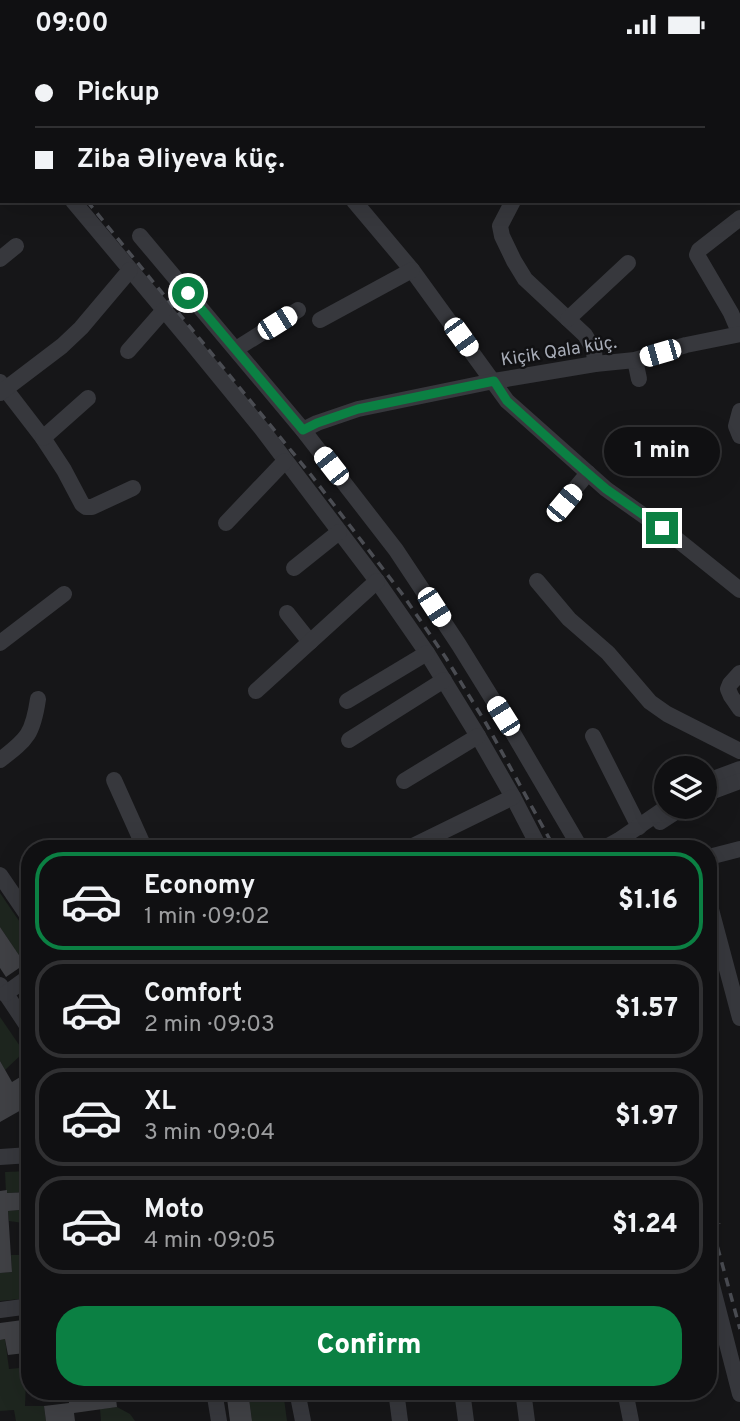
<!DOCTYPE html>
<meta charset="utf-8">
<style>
body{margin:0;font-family:Overpass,sans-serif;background:#1e1e20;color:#f1f3f6;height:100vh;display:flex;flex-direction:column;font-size:26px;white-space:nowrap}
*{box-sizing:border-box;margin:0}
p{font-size:23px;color:#9c9d9f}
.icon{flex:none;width:38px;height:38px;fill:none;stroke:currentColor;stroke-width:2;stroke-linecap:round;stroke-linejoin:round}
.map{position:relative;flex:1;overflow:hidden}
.sheet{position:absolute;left:21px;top:791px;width:696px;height:560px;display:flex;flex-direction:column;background:#101012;border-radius:28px;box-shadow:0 7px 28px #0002,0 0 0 2px #303032}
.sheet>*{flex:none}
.guide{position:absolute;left:0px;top:0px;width:740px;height:154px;box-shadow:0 7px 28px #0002,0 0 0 2px #303032;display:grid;align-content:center;height:154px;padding:0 35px;background:#101012}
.fabs{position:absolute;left:654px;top:707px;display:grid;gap:14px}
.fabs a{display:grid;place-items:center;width:63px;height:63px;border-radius:50%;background:#101012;box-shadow:0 7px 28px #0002,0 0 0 2px #303032;font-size:35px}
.end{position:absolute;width:32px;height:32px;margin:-16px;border:9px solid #0b8043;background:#fff;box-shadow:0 0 0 4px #fff}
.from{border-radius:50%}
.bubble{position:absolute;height:49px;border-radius:24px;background:#101012;box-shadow:0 7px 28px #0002,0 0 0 2px #303032;font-size:23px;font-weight:800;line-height:49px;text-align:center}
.car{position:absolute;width:21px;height:42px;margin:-21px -10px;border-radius:9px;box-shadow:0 0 5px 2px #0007;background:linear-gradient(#fff 24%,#345 0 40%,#fff 0 76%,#345 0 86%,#fff 0)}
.guide b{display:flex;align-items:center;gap:24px;height:66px;font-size:26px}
.guide b+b{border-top:2px solid #303032}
.guide i{width:18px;height:18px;background:#f1f3f6}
ul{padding:12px 0 0;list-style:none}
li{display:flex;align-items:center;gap:21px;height:98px;margin:0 14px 10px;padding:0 21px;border:4px solid #303032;border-radius:28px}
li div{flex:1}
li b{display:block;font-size:26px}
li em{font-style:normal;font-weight:800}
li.on{border-color:#0b8043}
li>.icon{width:63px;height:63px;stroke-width:1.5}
.action{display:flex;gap:14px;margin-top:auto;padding:14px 35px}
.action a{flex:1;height:80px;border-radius:28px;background:#0b8043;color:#fff;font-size:28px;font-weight:800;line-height:80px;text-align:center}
.status{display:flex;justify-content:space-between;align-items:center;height:49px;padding:0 35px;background:#101012;direction:ltr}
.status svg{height:19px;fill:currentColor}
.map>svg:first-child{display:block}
</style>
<div class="status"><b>09:00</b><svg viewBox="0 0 49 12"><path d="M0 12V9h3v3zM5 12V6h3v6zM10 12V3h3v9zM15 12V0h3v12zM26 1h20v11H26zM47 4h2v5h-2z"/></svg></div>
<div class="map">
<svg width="740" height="1372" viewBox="0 0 740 1372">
<rect width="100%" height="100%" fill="#161618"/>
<g fill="#1e261f">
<polygon points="0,844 30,888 30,913 25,915 0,878"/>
<polygon points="0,968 24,1003 5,1021 0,1012"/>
<polygon points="30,1122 30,1143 6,1144 5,1123"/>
<polygon points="30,1160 30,1175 9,1172 8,1162"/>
<polygon points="11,1206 30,1206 30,1249 0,1252 0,1224 12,1223"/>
<polygon points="5,1290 9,1320 30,1318 30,1332 26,1333 25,1357 44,1357 46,1372 16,1372 14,1361 0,1362 0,1291"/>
<polygon points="248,1342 283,1342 287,1372 252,1372"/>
<polygon points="117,1358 130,1365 135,1372 101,1372 100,1360"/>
</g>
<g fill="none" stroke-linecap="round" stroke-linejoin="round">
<g stroke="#2c353c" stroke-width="10">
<polyline points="141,0 143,2"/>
<polyline points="553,2 557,0"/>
</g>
</g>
<g fill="#404145">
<polygon points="0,878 25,915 6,928 0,919"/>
<polygon points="30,940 30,962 20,947"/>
<polygon points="0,1012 12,1033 30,1022 30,1056 0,1073"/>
<polygon points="7,1141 7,1144 30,1143 30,1160 8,1162 12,1223 0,1224 0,1142"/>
<polygon points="30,1270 30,1287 23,1288 25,1304 8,1306 5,1290 0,1291 0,1274"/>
<polygon points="67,1342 115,1342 117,1358 74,1364 75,1372 46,1372 44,1357 69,1354"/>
<polygon points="226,1342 248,1342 252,1372 230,1372"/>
</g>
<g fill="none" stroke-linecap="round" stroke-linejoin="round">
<g stroke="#37383d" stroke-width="16">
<polyline points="125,0 127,2"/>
<polyline points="178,0 180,2"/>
<polyline points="322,0 323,2"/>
<polyline points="666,0 667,2"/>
<polyline points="435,2 435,0"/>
<polyline points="520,2 524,0"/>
<polyline points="581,2 585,0"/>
<polyline points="0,65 2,67"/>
<polyline points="0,122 1,121"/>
<polyline points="73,152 190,292 261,379 377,532 427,604 478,687 513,748 540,800"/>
<polyline points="354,152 412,221 507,352 606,440 674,488 740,541"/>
<polyline points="513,152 500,177 502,187 514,212 525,230 585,286 594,301 595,315"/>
<polyline points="140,187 303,381 396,501 459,596 503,667 581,800"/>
<polyline points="0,210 16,197"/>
<polyline points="568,270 628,214"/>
<polyline points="320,271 412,221"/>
<polyline points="740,285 731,264 697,206 699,201 740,169"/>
<polyline points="236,300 298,261"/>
<polyline points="128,302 164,261"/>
<polyline points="635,311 639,330"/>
<polyline points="0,333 43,389 64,421 82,455 86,458 92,458 133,439"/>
<polyline points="0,344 62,297 81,279 130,221"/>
<polyline points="740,362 736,377 740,387"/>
<polyline points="303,381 317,374 358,360 494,332 595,315 635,311 686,296 740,285"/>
<polyline points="43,389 88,349"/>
<polyline points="563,454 588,424"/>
<polyline points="226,474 285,412"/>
<polyline points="294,519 339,483"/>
<polyline points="537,532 569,570 608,604 650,653 667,665 740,702"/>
<polyline points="287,564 310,593"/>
<polyline points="0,594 64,545"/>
<polyline points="740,624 730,635 728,640 731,647 740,660"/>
<polyline points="256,642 377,532"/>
<polyline points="347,652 427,604"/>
<polyline points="593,687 639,778"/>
<polyline points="349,691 444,631"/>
<path d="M0 711C28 690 33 684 38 650"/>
<polyline points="114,731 145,800"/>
<polyline points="404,732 478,687"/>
<polyline points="705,733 740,720"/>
<polyline points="705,745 740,732"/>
<polyline points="660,773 683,758"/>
<polyline points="413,797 513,748"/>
<polyline points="603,800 619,791 667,758"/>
<polyline points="709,808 740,800"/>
<polyline points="0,826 30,870"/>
<polyline points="709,853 740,969"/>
<polyline points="0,936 30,981"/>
<polyline points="5,945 30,927"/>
<polyline points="0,1108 30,1106"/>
<polyline points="709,1225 740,1345"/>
<polyline points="0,1261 30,1257"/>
<polyline points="214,1342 219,1372"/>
<polyline points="297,1342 303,1372"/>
<polyline points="396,1342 400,1372"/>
<polyline points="462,1342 466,1372"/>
<polyline points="523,1342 527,1372"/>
<polyline points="625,1342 631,1372"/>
</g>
<g stroke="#4a4c52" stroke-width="3.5" stroke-dasharray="9 7" stroke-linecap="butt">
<polyline points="0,46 2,48"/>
<polyline points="87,152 311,426 403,546 446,609 487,676 555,800"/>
<polyline points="709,1144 719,1175"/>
<polyline points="709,1167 740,1280"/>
</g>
</g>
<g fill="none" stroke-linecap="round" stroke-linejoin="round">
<polyline stroke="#0b8043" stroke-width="9" points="188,244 303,381 317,374 358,360 494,332 507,352 569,408 606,440 662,479"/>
</g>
<g text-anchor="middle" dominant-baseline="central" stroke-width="5" stroke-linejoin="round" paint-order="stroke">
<g font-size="18" fill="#a8adb8" stroke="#111113">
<text transform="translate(559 303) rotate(-9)">Kiçik Qala küç.</text>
</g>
</g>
</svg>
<div class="fabs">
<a><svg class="icon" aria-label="layers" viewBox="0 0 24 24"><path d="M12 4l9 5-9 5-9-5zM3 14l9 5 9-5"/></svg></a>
</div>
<i class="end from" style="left:188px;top:244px"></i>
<i class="end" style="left:662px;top:479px"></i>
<div class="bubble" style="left:604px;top:378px;width:116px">1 min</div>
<i class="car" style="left:277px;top:274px;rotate:58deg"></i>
<i class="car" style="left:461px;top:288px;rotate:144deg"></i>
<i class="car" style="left:660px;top:304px;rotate:254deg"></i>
<i class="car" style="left:331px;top:417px;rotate:322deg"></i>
<i class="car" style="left:564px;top:454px;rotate:40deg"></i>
<i class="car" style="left:434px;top:558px;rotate:147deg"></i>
<i class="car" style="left:503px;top:667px;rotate:328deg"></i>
<div class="guide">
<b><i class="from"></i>Pickup</b>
<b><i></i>Ziba Əliyeva küç.</b>
</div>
<section class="sheet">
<ul>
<li class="on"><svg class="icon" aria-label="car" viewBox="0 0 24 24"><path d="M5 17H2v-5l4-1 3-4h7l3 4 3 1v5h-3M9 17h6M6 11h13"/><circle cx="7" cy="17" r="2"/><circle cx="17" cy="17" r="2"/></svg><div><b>Economy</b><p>1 min · 09:02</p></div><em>$1.16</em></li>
<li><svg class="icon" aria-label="car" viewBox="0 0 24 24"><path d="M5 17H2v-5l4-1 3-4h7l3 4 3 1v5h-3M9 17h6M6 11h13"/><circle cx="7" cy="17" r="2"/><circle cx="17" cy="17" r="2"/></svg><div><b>Comfort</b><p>2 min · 09:03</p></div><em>$1.57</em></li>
<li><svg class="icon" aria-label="car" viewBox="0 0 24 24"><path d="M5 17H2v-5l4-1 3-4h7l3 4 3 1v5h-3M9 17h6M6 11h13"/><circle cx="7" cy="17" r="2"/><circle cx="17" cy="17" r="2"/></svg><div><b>XL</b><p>3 min · 09:04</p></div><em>$1.97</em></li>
<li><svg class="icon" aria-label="car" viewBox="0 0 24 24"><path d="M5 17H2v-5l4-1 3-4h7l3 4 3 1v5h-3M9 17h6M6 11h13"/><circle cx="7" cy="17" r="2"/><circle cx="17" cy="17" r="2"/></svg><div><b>Moto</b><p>4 min · 09:05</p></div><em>$1.24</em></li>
</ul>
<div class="action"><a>Confirm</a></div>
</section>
</div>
